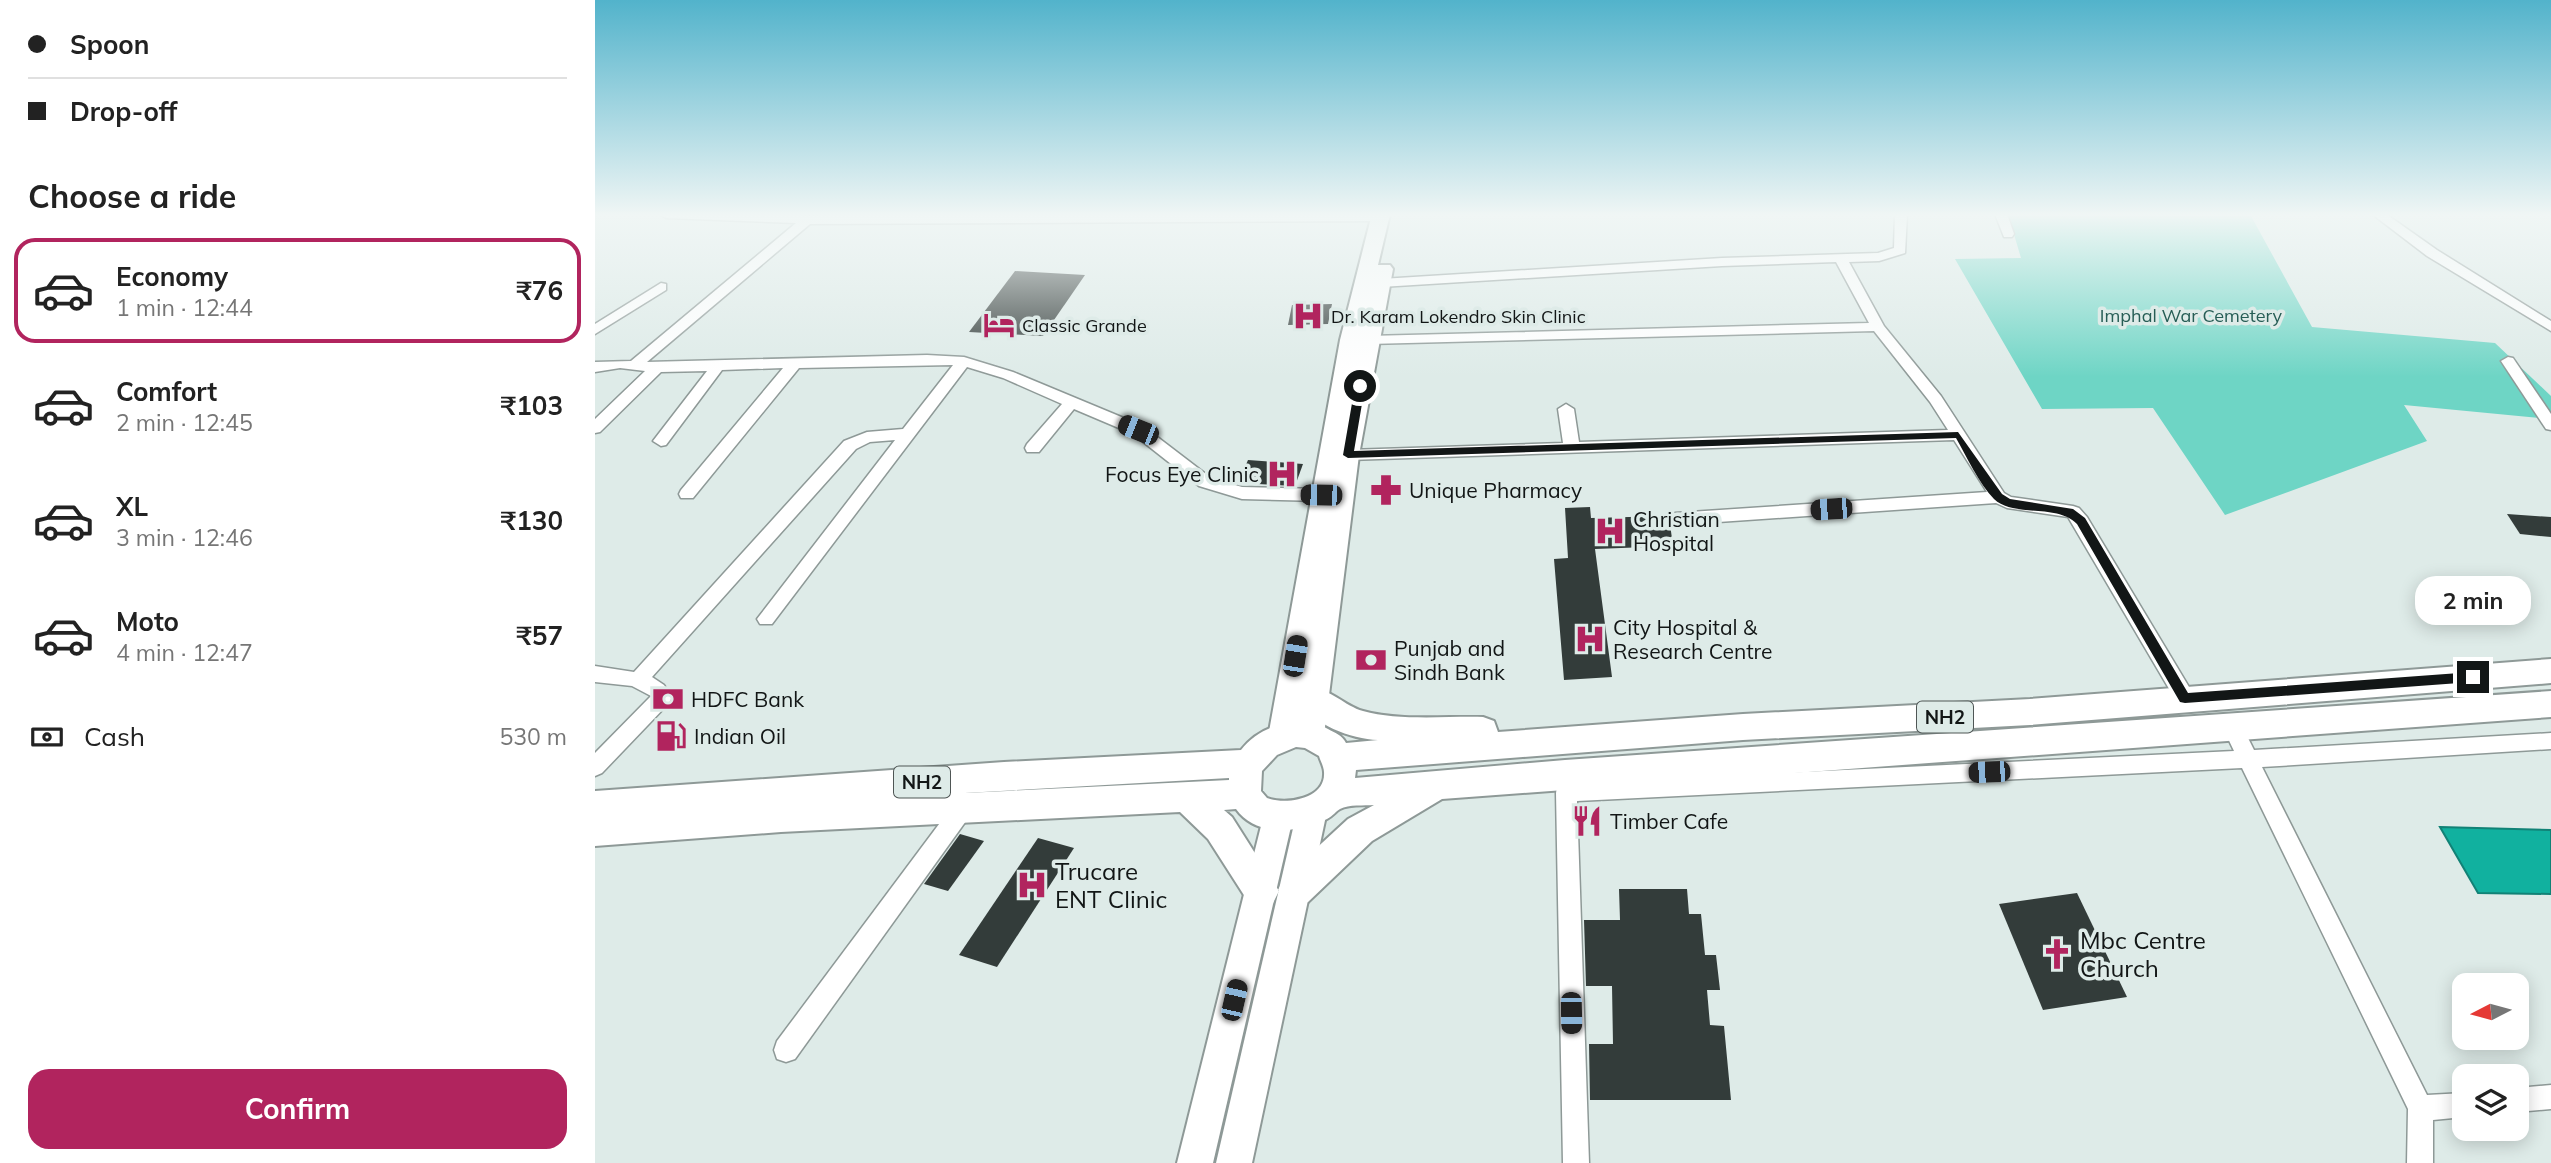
<!DOCTYPE html>
<meta charset="utf-8">
<style>
body{margin:0;font-family:Mulish,sans-serif;background:#f2f2f2;color:#222;height:100vh;display:flex;flex-direction:column;font-size:26px;white-space:nowrap}
*{box-sizing:border-box;margin:0}
p{font-size:23px;color:#767676}
.icon{flex:none;width:38px;height:38px;fill:none;stroke:currentColor;stroke-width:2;stroke-linecap:round;stroke-linejoin:round}
.map{position:relative;flex:1;overflow:hidden}
.sheet{display:flex;flex-direction:column;background:#fff;width:595px}
.sheet>*{flex:none}
.top-card{display:grid;align-content:center;height:154px;padding:0 28px;background:#fff}
.needle{width:46px;rotate:264deg}
.controls{position:absolute;left:1857px;top:973px;display:grid;gap:14px}
.controls a{display:grid;place-items:center;width:77px;height:77px;border-radius:14px;background:#fff;box-shadow:0 4px 18px #0003;font-size:35px}
.end{position:absolute;width:32px;height:32px;margin:-16px;border:9px solid #121616;background:#fff;box-shadow:0 0 0 4px #fff}
.from{border-radius:50%}
.bubble{position:absolute;height:49px;border-radius:21px;background:#fff;box-shadow:0 4px 18px #0003;font-size:23px;font-weight:700;line-height:49px;text-align:center}
.car{position:absolute;width:21px;height:42px;margin:-21px -10px;border-radius:9px;box-shadow:0 0 5px 2px #0007;background:linear-gradient(#222 24%,#8ab4d8 0 40%,#222 0 76%,#8ab4d8 0 86%,#222 0)}
.top-card b{display:flex;align-items:center;gap:24px;height:66px;font-size:26px}
.top-card b+b{border-top:2px solid #e0e0e0}
.top-card i{width:18px;height:18px;background:#222}
ul{padding:0;list-style:none}
li{display:flex;align-items:center;gap:21px;height:105px;margin:0 14px 10px;padding:0 14px;border:4px solid transparent;border-radius:21px}
li div{flex:1}
li b{display:block;font-size:26px}
li em{font-style:normal;font-weight:700}
li.selected{border-color:#b1245e}
li>.icon{width:63px;height:63px;stroke-width:1.5}
h2{padding:0 28px;font-size:32px;line-height:84px}
.pay{display:flex;align-items:center;gap:18px;height:77px;padding:0 28px;font-size:26px}
.pay p{margin-inline-start:auto}
.button{display:flex;gap:14px;margin-top:auto;padding:14px 28px}
.button a{flex:1;height:80px;border-radius:21px;background:#b1245e;color:#fff;font-size:28px;font-weight:700;line-height:80px;text-align:center}
main{display:flex;flex:1;min-height:0}
.map>svg:first-child{display:block}
</style>
<main>
<section class="sheet">
<div class="top-card">
<b><i class="from"></i>Spoon</b>
<b><i></i>Drop-off</b>
</div>
<h2>Choose a ride</h2>
<ul>
<li class="selected"><svg class="icon" aria-label="car" viewBox="0 0 24 24"><path d="M5 17H2v-5l4-1 3-4h7l3 4 3 1v5h-3M9 17h6M6 11h13"/><circle cx="7" cy="17" r="2"/><circle cx="17" cy="17" r="2"/></svg><div><b>Economy</b><p>1 min · 12:44</p></div><em>₹76</em></li>
<li><svg class="icon" aria-label="car" viewBox="0 0 24 24"><path d="M5 17H2v-5l4-1 3-4h7l3 4 3 1v5h-3M9 17h6M6 11h13"/><circle cx="7" cy="17" r="2"/><circle cx="17" cy="17" r="2"/></svg><div><b>Comfort</b><p>2 min · 12:45</p></div><em>₹103</em></li>
<li><svg class="icon" aria-label="car" viewBox="0 0 24 24"><path d="M5 17H2v-5l4-1 3-4h7l3 4 3 1v5h-3M9 17h6M6 11h13"/><circle cx="7" cy="17" r="2"/><circle cx="17" cy="17" r="2"/></svg><div><b>XL</b><p>3 min · 12:46</p></div><em>₹130</em></li>
<li><svg class="icon" aria-label="car" viewBox="0 0 24 24"><path d="M5 17H2v-5l4-1 3-4h7l3 4 3 1v5h-3M9 17h6M6 11h13"/><circle cx="7" cy="17" r="2"/><circle cx="17" cy="17" r="2"/></svg><div><b>Moto</b><p>4 min · 12:47</p></div><em>₹57</em></li>
</ul>
<div class="pay"><svg class="icon" aria-label="cash" viewBox="0 0 24 24"><path d="M3 7h18v10H3z"/><circle cx="12" cy="12" r="2"/></svg>Cash<p>530 m</p></div>
<div class="button"><a>Confirm</a></div>
</section>
<div class="map">
<svg width="1956" height="1163" viewBox="0 0 1956 1163">
<rect width="100%" height="100%" fill="#deebe8"/>
<polygon fill="#6ed5c5" points="1413,214 1656,216 1717,327 1900,343 1956,396 1956,419 1809,405 1832,441 1630,515 1558,408 1447,409 1360,259 1426,258"/>
<polygon fill="#11b19f" stroke="#118276" stroke-width="2" points="1845,827 1956,830 1956,894 1883,893"/>
<g fill="#333c3a">
<polygon points="420,271 490,275 448,336 374,332"/>
<polygon points="737,304 733,324 693,325 697,305"/>
<polygon points="653,460 708,464 700,486 643,483"/>
<polygon points="995,507 996,518 1072,516 1069,519 1075,524 1078,546 1000,549 1017,677 969,680 959,559 973,558 970,508"/>
<polygon points="1912,514 1956,517 1956,537 1925,534"/>
<polygon points="365,834 389,841 353,891 329,884"/>
<polygon points="443,838 479,848 402,967 364,955"/>
<polygon points="1024,889 1092,889 1094,914 1106,914 1110,955 1121,955 1125,990 1112,990 1115,1025 1129,1026 1136,1100 995,1100 994,1044 1018,1044 1017,986 991,986 989,920 1025,920"/>
<polygon points="1482,893 1532,997 1448,1010 1404,904"/>
</g>
<g fill="none" stroke-linecap="round" stroke-linejoin="round">
<defs>
<g id="minor">
<polygon points="65,214 212,216 788,214 791,217 785,221 215,224 52,362 332,355 369,357 418,372 548,426 616,478 647,487 726,489 734,495 726,501 647,499 604,486 538,434 479,409 444,452 432,452 430,448 432,444 467,404 408,378 372,367 177,624 165,624 162,619 300,440 275,442 261,449 57,677 69,685 77,697 74,703 7,773 0,776 0,753 56,696 37,686 0,682 0,666 39,672 249,441 272,432 308,429 358,365 204,368 98,498 86,498 84,494 86,490 188,368 127,370 71,445 66,446 58,441 112,371 66,372 5,432 0,433 0,419 50,371 25,368 0,372 0,362 36,361 201,223 71,218"/>
<polygon points="1300,214 1312,214 1310,253 1284,261 1254,262 1289,326 1346,396 1409,493 1416,497 1478,506 1484,508 1492,517 1597,692 1600,698 1597,704 1590,706 1583,704 1473,517 1412,508 1401,503 1080,525 1072,519 1080,513 1392,492 1359,440 753,460 745,455 753,450 968,443 963,409 971,404 979,409 984,442 1353,430 1335,402 1279,331 773,344 766,340 773,336 1274,323 1241,262 1127,266 786,287 779,283 786,279 1127,258 1283,253 1299,248"/>
<polygon points="1400,214 1412,214 1419,234 1417,237 1409,237"/>
<polygon points="1777,214 1791,214 1842,250 1956,321 1956,331 1832,256"/>
<polygon points="66,283 71,284 71,290 0,334 0,324"/>
<polygon points="1913,357 1918,358 1956,414 1956,430 1951,429 1906,361"/>
<polygon points="1638,720 1645,722 1659,750 1956,733 1956,749 1667,767 1832,1095 1869,1093 1869,1117 1838,1120 1838,1163 1812,1163 1813,1109 1647,768 982,801 994,1163 968,1163 961,793 964,776 971,773 978,776 981,783 1639,751 1628,728 1631,722"/>
<polygon points="369,798 376,800 379,807 376,814 200,1059 191,1062 182,1059 179,1050 182,1041 362,800"/>
<polygon points="1956,1085 1956,1109 1922,1112 1922,1088"/>
</g>
<g id="secondary">
<polygon points="777,214 795,214 783,265 795,265 798,269 764,455 729,735 725,743 715,747 705,743 702,728 697,745 687,749 677,745 673,737 745,340"/>
<polygon points="717,798 727,802 732,811 657,1163 621,1163 702,811 707,802"/>
<polygon points="683,805 693,809 698,818 618,1163 582,1163 668,818 673,809"/>
</g>
<path id="trunk" d="M1956 659V683L1435 725 1148 740 761 770 760 778 970 760 1956 691V717L847 799 777 841 713 902 701 907 689 902 683 890 689 878 753 819 779 805C769 806 754 804 745 809 741 811 738 816 732 819 703 833 662 838 641 809L629 810 637 817 684 891 678 903 666 908 654 903 613 839 585 812 186 832 0 846V791L409 762 646 750C666 724 705 714 733 729 740 733 747 735 751 743L783 740C756 739 717 725 705 699L709 690C731 683 747 705 768 711 802 721 852 716 888 717L899 721 903 732 1148 714 1435 699ZM701 747 710 748 724 756C725 760 729 767 729 772 731 799 691 805 672 798L666 791 667 771 682 755ZM634 778V780L370 793Z"/>
</defs>
<use href="#minor" stroke="#8e9997" stroke-width="3"/>
<use href="#secondary" stroke="#8e9997" stroke-width="4"/>
<use href="#trunk" stroke="#8e9997" stroke-width="4"/>
<use href="#minor" fill="#fff" fill-rule="evenodd"/>
<use href="#secondary" fill="#fff" fill-rule="evenodd"/>
<use href="#trunk" fill="#fff" fill-rule="evenodd"/>
</g>
<linearGradient id="sky" x2="0" y2="1"><stop stop-color="#52b3cb"/><stop offset="0.57" stop-color="#f0f6f5"/><stop offset="1" stop-color="#f0f6f5" stop-opacity="0"/></linearGradient>
<rect width="1956" height="377" fill="url(#sky)"/>
<path fill="#121616" d="M765 383 770 386 759 451 1363 432 1407 494 1415 499 1478 509 1490 518 1593 693 1878 672 1884 677 1878 682 1590 703 1585 702 1482 524C1462 503 1419 518 1399 499 1384 484 1372 457 1361 438L753 458 748 455 760 386Z"/>
<defs>
<symbol id="hospital-bare" viewBox="-9 -9 18 18"><path d="M-5-5h3v3.5h4V-5h3V5h-3V1.5h-4V5h-3Z" fill="#b1245e" stroke="#deebe8" stroke-width="2.5" paint-order="stroke"/></symbol>
<symbol id="hotel-bare" viewBox="-9 -9 18 18"><path d="M-6-4.5h1.5V1H6V5H4.5V3h-9V5H-6ZM-4 0a1.8 1.8 0 1 1 3.6 0ZM.5 0V-2.5h3Q6-2.5 6 0Z" fill="#b1245e" stroke="#deebe8" stroke-width="2.5" paint-order="stroke"/></symbol>
<symbol id="pharmacy-bare" viewBox="-9 -9 18 18"><path d="M-2-6h4v4h4v4h-4v4h-4v-4h-4v-4h4Z" fill="#b1245e" stroke="#deebe8" stroke-width="2.5" paint-order="stroke"/></symbol>
<symbol id="bank-bare" viewBox="-9 -9 18 18"><path d="M-6-4H6V4H-6ZM0-2.3a2.3 2.3 0 1 0 0 4.6a2.3 2.3 0 1 0 0-4.6Z" fill="#b1245e" stroke="#deebe8" stroke-width="2.5" paint-order="stroke"/></symbol>
<symbol id="fuel-bare" viewBox="-9 -9 18 18"><path d="M-5.5-6h7V0h2V4h1.3V-2.5L3-4.5l.8-.8L6-3V5H2.5V1h-1V6h-7ZM-4.2-4.7v3.2H.2V-4.7Z" fill="#b1245e" stroke="#deebe8" stroke-width="2.5" paint-order="stroke"/></symbol>
<symbol id="restaurant-bare" viewBox="-9 -9 18 18"><path d="M-5-6h1v4h1v-4h1v4h1v-4h1v5L-1.5 .5V6h-2V.5L-5-1ZM5-6V6H3V1.5H1.5Q1.5-4 5-6Z" fill="#b1245e" stroke="#deebe8" stroke-width="2.5" paint-order="stroke"/></symbol>
<symbol id="church-bare" viewBox="-9 -9 18 18"><path d="M-1.2-6h2.4v3.5h3.3v2.4h-3.3V6h-2.4V-.1h-3.3v-2.4h3.3Z" fill="#b1245e" stroke="#deebe8" stroke-width="2.5" paint-order="stroke"/></symbol>
</defs>
<g fill-rule="evenodd">
<use href="#hospital-bare" x="691" y="294" width="44" height="44"/>
<use href="#hotel-bare" x="382" y="303" width="44" height="44"/>
<use href="#hospital-bare" x="665" y="452" width="44" height="44"/>
<use href="#pharmacy-bare" x="769" y="468" width="44" height="44"/>
<use href="#hospital-bare" x="993" y="509" width="44" height="44"/>
<use href="#hospital-bare" x="973" y="617" width="44" height="44"/>
<use href="#bank-bare" x="754" y="638" width="44" height="44"/>
<use href="#bank-bare" x="51" y="677" width="44" height="44"/>
<use href="#fuel-bare" x="54" y="714" width="44" height="44"/>
<use href="#restaurant-bare" x="970" y="799" width="44" height="44"/>
<use href="#hospital-bare" x="415" y="863" width="44" height="44"/>
<use href="#church-bare" x="1440" y="932" width="44" height="44"/>
</g>
<g text-anchor="middle" dominant-baseline="central" stroke-width="7" stroke-linejoin="round" paint-order="stroke">
<g font-size="18" fill="#265d55" stroke="#deebe8">
<text x="1596" y="315">Imphal War Cemetery</text>
</g>
<g font-size="18" fill="#121616" stroke="#deebe8" text-anchor="start">
<text x="736" y="316">Dr. Karam Lokendro Skin Clinic</text>
<text x="427" y="325">Classic Grande</text>
</g>
<g fill="#deebe8" stroke="#4f5655" stroke-width="2">
<rect x="1322" y="701.5" width="56" height="31" rx="5"/>
<rect x="299" y="766.5" width="56" height="31" rx="5"/>
</g>
<g font-size="19" font-weight="bold" fill="#121616">
<text x="1350" y="717">NH2</text>
<text x="327" y="782">NH2</text>
</g>
<g font-size="21" fill="#121616" stroke="#deebe8" text-anchor="start">
<text x="664" y="474" text-anchor="end">Focus Eye Clinic</text>
<text x="814" y="490">Unique Pharmacy</text>
<text x="1038" y="519">Christian<tspan x="1038" dy="24">Hospital</tspan></text>
<text x="1018" y="627">City Hospital &amp;<tspan x="1018" dy="24">Research Centre</tspan></text>
<text x="799" y="648">Punjab and<tspan x="799" dy="24">Sindh Bank</tspan></text>
<text x="96" y="699">HDFC Bank</text>
<text x="99" y="736">Indian Oil</text>
<text x="1015" y="821">Timber Cafe</text>
</g>
<g font-size="24" fill="#121616" stroke="#deebe8" text-anchor="start">
<text x="460" y="871">Trucare<tspan x="460" dy="28">ENT Clinic</tspan></text>
<text x="1485" y="940">Mbc Centre<tspan x="1485" dy="28">Church</tspan></text>
</g>
</g>
</svg>
<div class="controls">
<a><svg class="needle" viewBox="-14 -14 28 28"><path d="M0-13l5 13h-10z" fill="#e53935"/><path d="M0 13l5-13h-10z" fill="#767676"/></svg></a>
<a><svg class="icon" aria-label="layers" viewBox="0 0 24 24"><path d="M12 4l9 5-9 5-9-5zM3 14l9 5 9-5"/></svg></a>
</div>
<i class="end from" style="left:765px;top:386px"></i>
<i class="end" style="left:1878px;top:677px"></i>
<div class="bubble" style="left:1820px;top:576px;width:116px">2 min</div>
<i class="car" style="left:543px;top:430px;rotate:292deg"></i>
<i class="car" style="left:726px;top:495px;rotate:271deg"></i>
<i class="car" style="left:1236px;top:509px;rotate:266deg"></i>
<i class="car" style="left:700px;top:656px;rotate:9deg"></i>
<i class="car" style="left:1394px;top:772px;rotate:268deg"></i>
<i class="car" style="left:639px;top:1000px;rotate:13deg"></i>
<i class="car" style="left:976px;top:1013px;rotate:179deg"></i>
</div>
</main>
